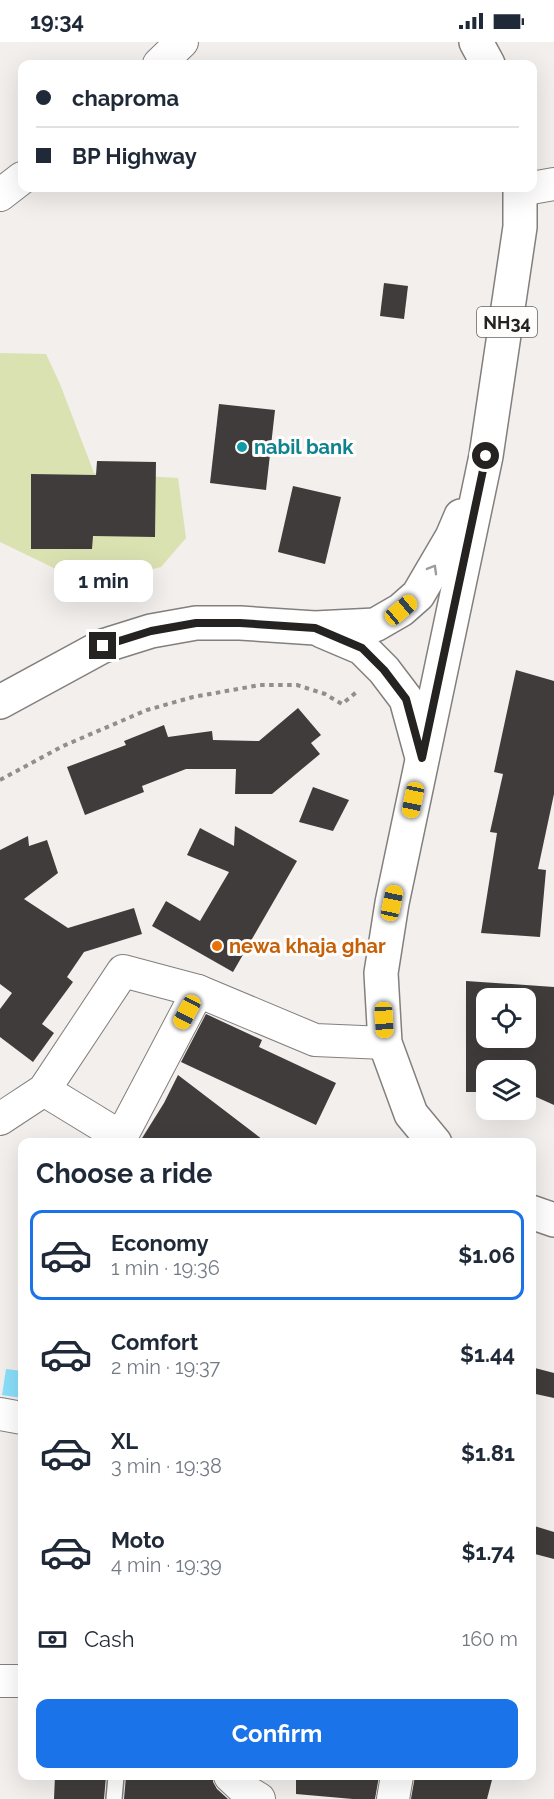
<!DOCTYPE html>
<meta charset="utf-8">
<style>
body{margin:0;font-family:Raleway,sans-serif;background:#f6f6f7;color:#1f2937;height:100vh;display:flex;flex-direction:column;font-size:22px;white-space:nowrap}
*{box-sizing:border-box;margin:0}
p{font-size:20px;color:#747a83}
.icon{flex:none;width:33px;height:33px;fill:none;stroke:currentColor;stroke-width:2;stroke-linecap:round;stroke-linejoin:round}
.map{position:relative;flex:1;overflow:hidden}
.side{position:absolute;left:18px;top:1096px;width:518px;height:642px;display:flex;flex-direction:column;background:#fff;border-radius:12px;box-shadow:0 6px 24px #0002}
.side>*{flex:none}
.guide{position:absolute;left:18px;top:18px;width:519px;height:132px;border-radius:12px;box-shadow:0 6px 24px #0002;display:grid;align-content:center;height:132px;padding:0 18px;background:#fff}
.buttons{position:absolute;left:476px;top:946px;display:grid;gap:12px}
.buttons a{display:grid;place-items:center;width:60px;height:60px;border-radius:12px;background:#fff;box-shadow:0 6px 24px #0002;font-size:30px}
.end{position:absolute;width:27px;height:27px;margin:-14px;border:8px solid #252322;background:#fff;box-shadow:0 0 0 3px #fff}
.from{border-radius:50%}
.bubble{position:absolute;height:42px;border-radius:12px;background:#fff;box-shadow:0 6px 24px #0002;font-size:20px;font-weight:700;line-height:42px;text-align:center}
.car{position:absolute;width:18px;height:36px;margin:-18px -9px;border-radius:8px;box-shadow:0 0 4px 2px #0007;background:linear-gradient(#f5c518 24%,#345 0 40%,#f5c518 0 76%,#345 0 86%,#f5c518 0)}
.guide b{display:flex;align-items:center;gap:21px;height:57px;font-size:22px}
.guide b+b{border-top:2px solid #e0e1e3}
.guide i{width:15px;height:15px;background:#1f2937}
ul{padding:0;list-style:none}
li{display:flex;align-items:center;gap:18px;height:90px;margin:0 12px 9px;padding:0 6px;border:3px solid transparent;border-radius:12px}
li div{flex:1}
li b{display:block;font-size:22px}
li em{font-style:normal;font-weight:700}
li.selected{border-color:#1a73e8}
li>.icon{width:54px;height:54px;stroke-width:1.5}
h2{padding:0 18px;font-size:27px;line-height:72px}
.pay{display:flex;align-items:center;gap:15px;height:66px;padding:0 18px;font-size:22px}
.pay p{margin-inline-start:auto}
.cta{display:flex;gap:12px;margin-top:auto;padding:12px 18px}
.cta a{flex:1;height:69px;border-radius:12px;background:#1a73e8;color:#fff;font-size:24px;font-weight:700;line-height:69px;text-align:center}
.status{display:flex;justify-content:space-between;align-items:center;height:42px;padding:0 30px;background:#fff;direction:ltr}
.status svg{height:16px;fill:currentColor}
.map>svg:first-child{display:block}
</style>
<div class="status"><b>19:34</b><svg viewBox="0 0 49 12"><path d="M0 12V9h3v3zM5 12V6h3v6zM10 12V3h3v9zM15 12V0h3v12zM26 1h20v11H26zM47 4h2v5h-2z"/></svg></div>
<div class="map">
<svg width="554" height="1757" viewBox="0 0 554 1757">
<rect width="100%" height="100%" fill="#f3efed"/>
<polygon fill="#dbe2b2" points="0,311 46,312 60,342 94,431 178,436 186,496 161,525 89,543 0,500"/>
<polygon fill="#8adffa" points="6,1327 22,1329 22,1356 2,1353"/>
<g fill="#403c3b" fill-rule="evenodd">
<polygon points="384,241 408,244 404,277 380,274"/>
<polygon points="219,362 275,368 266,448 210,441"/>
<polygon points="97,419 156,420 155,495 93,494 92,507 31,507 31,432 96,433"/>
<polygon points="293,444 341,455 325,522 278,510"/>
<polygon points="516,628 554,639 554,752 538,827 546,828 540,895 481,891 497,791 490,790 503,732 494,730"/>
<polygon points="298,666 321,693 311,701 320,712 272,752 235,752 236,727 186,727 142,744 144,750 85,773 67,725 126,703 124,699 164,683 168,695 212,689 213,698 259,699"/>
<polygon points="313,745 349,758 333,789 299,780"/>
<polygon points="235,784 297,819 233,930 152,884 166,859 200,879 229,830 187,813 200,786 234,804"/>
<polygon points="28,794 29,804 47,798 58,831 24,857 68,886 134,866 142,892 84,910 67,935 73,940 42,982 54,991 33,1020 0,995 0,967 12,951 0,942 0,808"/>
<path d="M466 939 554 945V1063L525 1050V1029H486V1050H466ZM486 957H525V996H486Z"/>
<polygon points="206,972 262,998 259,1005 336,1041 316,1083 181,1020"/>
<polygon points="178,1033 267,1101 139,1101 164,1061"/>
<polygon points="531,1325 554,1331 554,1356 531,1351"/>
<polygon points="531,1483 554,1490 554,1517 531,1511"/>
<polygon points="55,1734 106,1734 104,1757 54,1757"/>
<polygon points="126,1734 213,1734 213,1740 217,1747 228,1757 124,1757"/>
<polygon points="296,1734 379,1734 375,1757 353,1757 296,1752"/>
<polygon points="415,1734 493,1734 487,1757 411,1757"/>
</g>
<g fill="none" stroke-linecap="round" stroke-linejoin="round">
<defs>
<polyline id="lane" points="114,1757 116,1734"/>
<g id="street">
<polyline points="159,22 182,0"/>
<polyline points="520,148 554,142"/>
<polyline points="0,153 22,136"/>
<polyline points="44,1048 121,1095"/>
<polyline points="0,1077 44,1048 123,929 198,949 315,998 385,1001"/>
<polyline points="118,1101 198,949"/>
<polyline points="0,1372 22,1376"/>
<polyline points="0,1639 22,1639"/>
<polyline points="230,1734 246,1749 259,1757"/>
<polyline points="393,1757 397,1734"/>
</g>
<g id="highway">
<polyline points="476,0 488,22"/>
<polyline points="322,589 362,606 384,628 406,657 421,712"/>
<polyline points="0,660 103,604 151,589 196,581 240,581 315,586 375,583 401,568 418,553 452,495 461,474"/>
<polyline points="435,1101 411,1072 385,1001 381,931 392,861 486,414 520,185 520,146"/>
<polyline points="531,1170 554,1178"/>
</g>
</defs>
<use href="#lane" stroke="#837f7d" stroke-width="18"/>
<use href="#street" stroke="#837f7d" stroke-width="34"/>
<use href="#highway" stroke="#837f7d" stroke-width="36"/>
<polyline stroke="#918e8c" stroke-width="4" stroke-dasharray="4.5 4.5" stroke-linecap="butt" points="0,738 63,704 147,668 193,655 260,643 297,643 325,652 342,662 359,648"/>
<use href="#lane" stroke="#fff" stroke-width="15"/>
<use href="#street" stroke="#fff" stroke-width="32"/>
<use href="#highway" stroke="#fff" stroke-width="33"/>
</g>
<defs><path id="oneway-chevron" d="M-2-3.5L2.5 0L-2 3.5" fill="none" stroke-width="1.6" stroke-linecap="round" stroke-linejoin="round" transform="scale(1.5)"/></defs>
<use stroke="#9d9c9c" href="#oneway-chevron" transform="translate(433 527) rotate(-60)"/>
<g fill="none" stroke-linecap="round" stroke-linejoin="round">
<polyline stroke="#252322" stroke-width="8" points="103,604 151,589 196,581 240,581 315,586 362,606 384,628 406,657 422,716 486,414"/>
</g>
<circle fill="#0f9aa8" stroke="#fffdfc" stroke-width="2" cx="242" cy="405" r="6"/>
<circle fill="#e8710a" stroke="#fffdfc" stroke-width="2" cx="217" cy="904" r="6"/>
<g text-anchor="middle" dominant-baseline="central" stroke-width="6" stroke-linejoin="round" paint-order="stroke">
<rect fill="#fffdfc" stroke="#666463" stroke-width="1.5" x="477" y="265" width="60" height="30" rx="4.5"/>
<g font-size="18" font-weight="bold" fill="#252322">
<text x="507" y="280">NH34</text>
</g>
<g font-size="20" font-weight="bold" fill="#0d838f" stroke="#fffdfc" text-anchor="start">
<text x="254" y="405">nabil bank</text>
</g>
<g font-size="20" font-weight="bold" fill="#c56008" stroke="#fffdfc" text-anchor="start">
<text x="229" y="904">newa khaja ghar</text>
</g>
</g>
</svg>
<div class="buttons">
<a><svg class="icon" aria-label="locate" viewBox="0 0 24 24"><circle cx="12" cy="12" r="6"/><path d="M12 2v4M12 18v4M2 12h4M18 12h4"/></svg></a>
<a><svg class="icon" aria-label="layers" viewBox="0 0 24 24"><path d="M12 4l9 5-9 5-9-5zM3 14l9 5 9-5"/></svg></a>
</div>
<i class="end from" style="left:486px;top:414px"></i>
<i class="end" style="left:103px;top:604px"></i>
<div class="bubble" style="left:54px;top:518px;width:99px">1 min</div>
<i class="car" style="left:401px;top:568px;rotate:50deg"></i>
<i class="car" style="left:413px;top:758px;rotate:192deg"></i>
<i class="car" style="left:392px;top:861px;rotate:12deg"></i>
<i class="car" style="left:187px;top:970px;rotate:208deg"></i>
<i class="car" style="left:384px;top:978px;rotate:177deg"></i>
<div class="guide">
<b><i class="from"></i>chaproma</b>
<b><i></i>BP Highway</b>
</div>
<section class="side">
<h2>Choose a ride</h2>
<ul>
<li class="selected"><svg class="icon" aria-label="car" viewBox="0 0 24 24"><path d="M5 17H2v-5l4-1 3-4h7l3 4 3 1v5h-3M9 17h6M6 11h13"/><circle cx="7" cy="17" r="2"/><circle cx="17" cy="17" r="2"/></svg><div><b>Economy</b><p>1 min · 19:36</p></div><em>$1.06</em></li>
<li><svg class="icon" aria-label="car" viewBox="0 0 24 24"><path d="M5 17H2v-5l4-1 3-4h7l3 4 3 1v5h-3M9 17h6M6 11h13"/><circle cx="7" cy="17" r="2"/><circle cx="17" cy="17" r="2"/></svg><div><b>Comfort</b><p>2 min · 19:37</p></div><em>$1.44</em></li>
<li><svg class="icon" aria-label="car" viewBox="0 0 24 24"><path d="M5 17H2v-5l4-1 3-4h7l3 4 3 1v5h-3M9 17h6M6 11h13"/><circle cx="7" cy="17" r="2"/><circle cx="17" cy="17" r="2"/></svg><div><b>XL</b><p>3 min · 19:38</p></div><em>$1.81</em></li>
<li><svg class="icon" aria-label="car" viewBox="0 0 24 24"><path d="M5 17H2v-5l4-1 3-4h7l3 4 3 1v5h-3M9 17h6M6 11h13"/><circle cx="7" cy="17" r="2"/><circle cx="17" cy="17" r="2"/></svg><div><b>Moto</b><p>4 min · 19:39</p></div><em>$1.74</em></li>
</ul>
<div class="pay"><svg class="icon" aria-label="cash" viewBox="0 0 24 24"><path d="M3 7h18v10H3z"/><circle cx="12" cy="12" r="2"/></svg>Cash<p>160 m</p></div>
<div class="cta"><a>Confirm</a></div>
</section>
</div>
